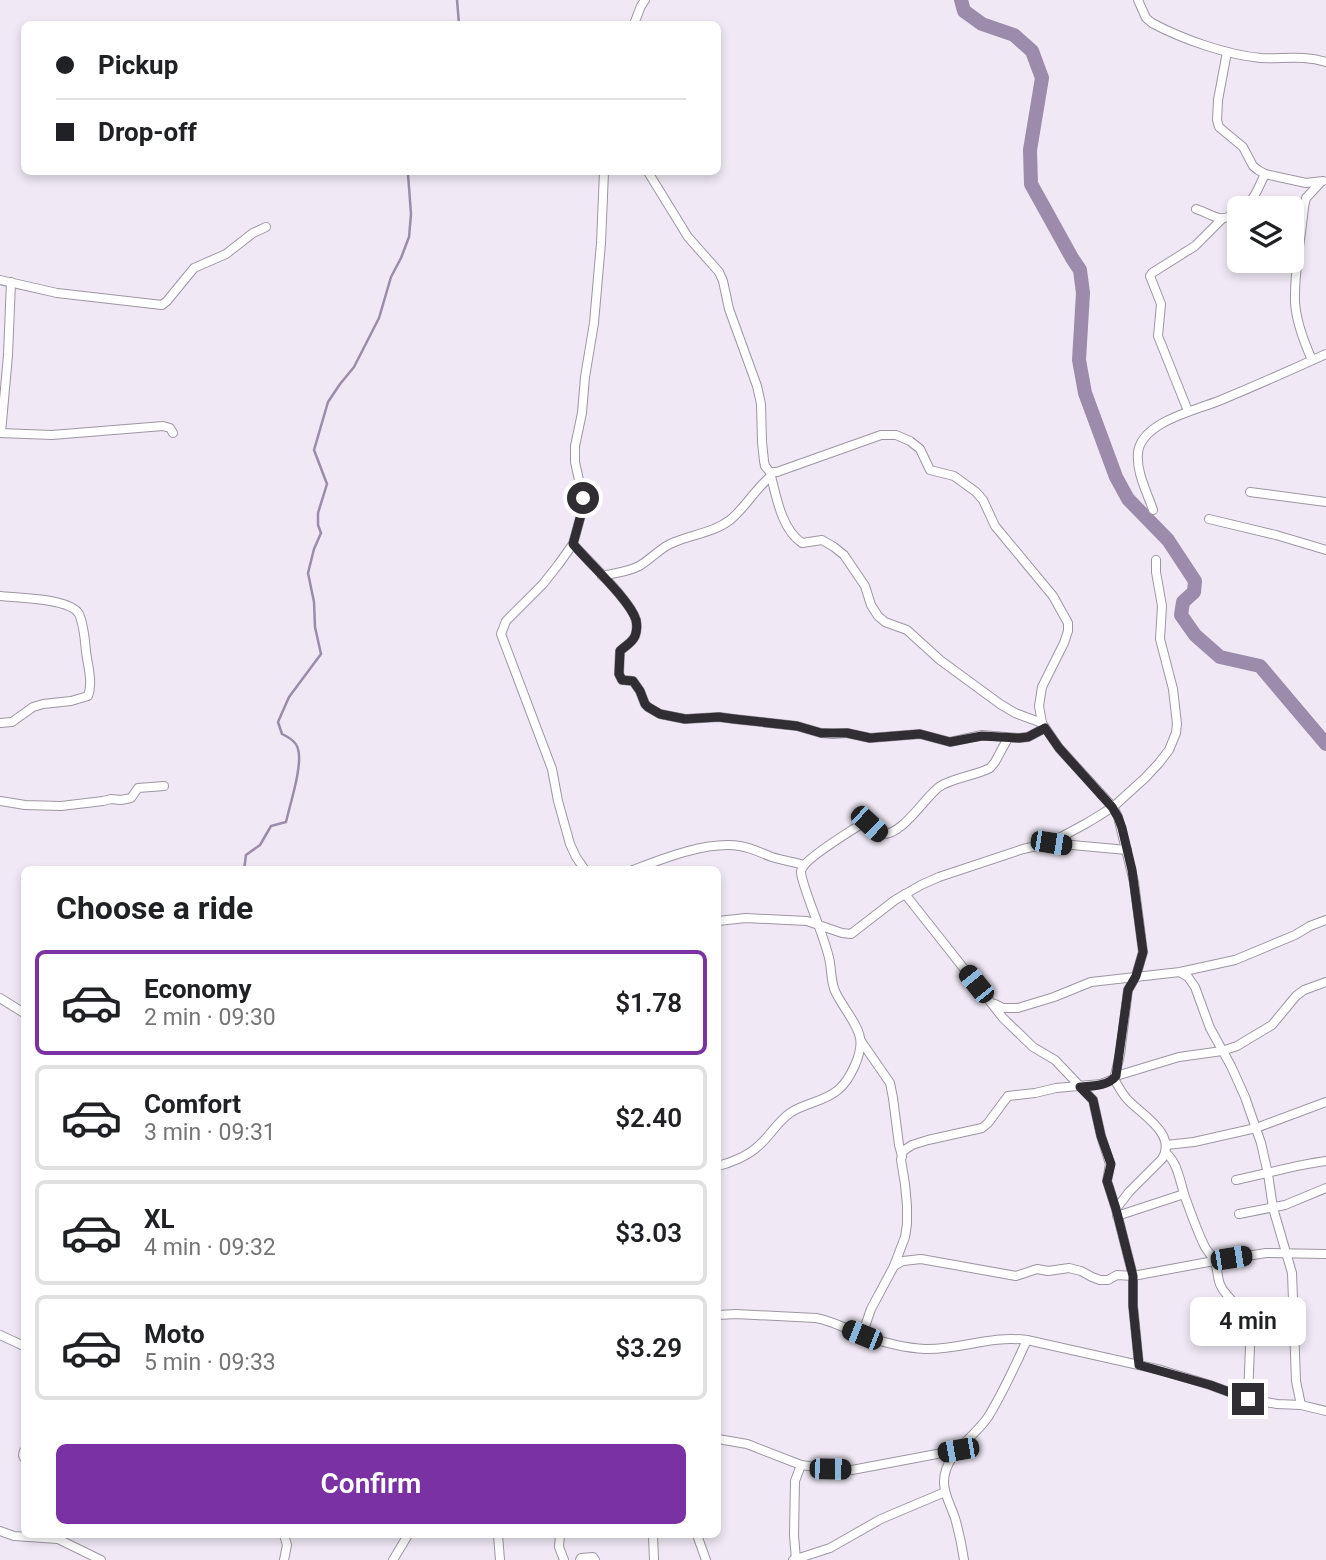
<!DOCTYPE html>
<meta charset="utf-8">
<style>
body{margin:0;font-family:Roboto,sans-serif;background:#f6f6f6;color:#202124;height:100vh;display:flex;flex-direction:column;font-size:26px;white-space:nowrap}
*{box-sizing:border-box;margin:0}
p{font-size:23px;color:#757577}
.icon{flex:none;width:38px;height:38px;fill:none;stroke:currentColor;stroke-width:2;stroke-linecap:round;stroke-linejoin:round}
.map{position:relative;flex:1;overflow:hidden}
.side{position:absolute;left:21px;top:866px;width:700px;height:672px;display:flex;flex-direction:column;background:#fff;border-radius:10px;box-shadow:0 4px 10px #0003}
.side>*{flex:none}
.banner{position:absolute;left:21px;top:21px;width:700px;height:154px;border-radius:10px;box-shadow:0 4px 10px #0003;display:grid;align-content:center;height:154px;padding:0 35px;background:#fff}
.controls{position:absolute;left:1227px;top:196px;display:grid;gap:14px}
.controls a{display:grid;place-items:center;width:77px;height:77px;border-radius:10px;background:#fff;box-shadow:0 4px 10px #0003;font-size:35px}
.end{position:absolute;width:32px;height:32px;margin:-16px;border:9px solid #302e32;background:#fff;box-shadow:0 0 0 4px #fff}
.from{border-radius:50%}
.bubble{position:absolute;height:49px;border-radius:10px;background:#fff;box-shadow:0 4px 10px #0003;font-size:23px;font-weight:600;line-height:49px;text-align:center}
.car{position:absolute;width:21px;height:42px;margin:-21px -10px;border-radius:9px;box-shadow:0 0 5px 2px #0007;background:linear-gradient(#222 24%,#8ab4d8 0 40%,#222 0 76%,#8ab4d8 0 86%,#222 0)}
.banner b{display:flex;align-items:center;gap:24px;height:66px;font-size:26px}
.banner b+b{border-top:2px solid #e0e0e0}
.banner i{width:18px;height:18px;background:#202124}
ul{padding:0;list-style:none}
li{display:flex;align-items:center;gap:21px;height:105px;margin:0 14px 10px;padding:0 21px;border:4px solid #e0e0e0;border-radius:10px}
li div{flex:1}
li b{display:block;font-size:26px}
li em{font-style:normal;font-weight:600}
li.current{border-color:#7a31a4}
li>.icon{width:63px;height:63px;stroke-width:1.5}
h2{padding:0 35px;font-size:32px;line-height:84px}
.action{display:flex;gap:14px;margin-top:auto;padding:14px 35px}
.action a{flex:1;height:80px;border-radius:10px;background:#7a31a4;color:#fff;font-size:28px;font-weight:600;line-height:80px;text-align:center}
.map>svg:first-child{display:block}
</style>
<div class="map">
<svg width="1326" height="1560" viewBox="0 0 1326 1560">
<rect width="100%" height="100%" fill="#f0e9f5"/>
<g fill="none" stroke-linecap="round" stroke-linejoin="round">
<g stroke="#9c8baa" stroke-width="2.5">
<polyline points="457,0 459,24"/>
<path d="M244 870 246 855 260 845 271 826 286 822C290 804 303 765 298 749 296 741 288 737 282 734L278 722 289 697 321 654 315 627 314 602 308 573 314 549 321 533 318 525V513L327 484 314 450 328 402 340 384 354 367 379 318 391 277 401 258 409 237 411 214 408 174 409 172"/>
</g>
<polyline stroke="#9c8baa" stroke-width="14" points="961,0 964,11 982,24 1014,35 1032,51 1042,78 1030,150 1031,184 1072,258 1080,270 1083,293 1079,360 1085,393 1116,477 1128,499 1168,540 1195,581 1194,592 1183,602 1181,615 1195,635 1220,657 1260,666 1326,744"/>
<defs>
<g id="street">
<path d="M1138 0 1146 18 1152 23C1182 39 1227 55 1261 58 1283 59 1304 55 1326 62"/>
<polyline points="634,24 641,6 645,0"/>
<polyline points="1227,52 1218,100 1217,120 1219,127 1243,147 1253,166 1258,170 1265,174 1306,183 1323,181"/>
<polyline points="648,172 688,237 719,272 723,281 729,309 757,386 761,404 762,442 764,461 765,466 770,472 777,472 881,435 896,435 910,441 920,449 930,470 954,476 976,492 983,500 995,526 1053,596 1068,623 1068,631 1064,643 1042,687 1039,706 1042,723 1059,748 1113,807 1118,817 1134,882 1143,952 1136,976 1128,990 1120,1055 1114,1079 1101,1084 1056,1088 1035,1093 1008,1096 988,1123 982,1128 928,1140 912,1145 903,1151 901,1160 905,1184 907,1206 907,1224 905,1237 894,1266 871,1309 862,1335"/>
<path d="M1244 208C1255 199 1259 186 1265 174"/>
<path d="M1196 209C1217 216 1218 224 1239 212"/>
<polyline points="0,280 57,293 162,305 167,301 194,268 226,254 253,233 266,227"/>
<path d="M1312 360C1304 342 1296 322 1295 302 1294 270 1301 238 1304 207L1306 198 1321 182"/>
<polyline points="1188,411 1158,336 1161,304 1150,276 1152,273 1195,246 1222,219"/>
<polyline points="0,433 52,435 163,426 170,428 173,433"/>
<polyline points="1,433 8,355 11,282"/>
<path d="M770 472C776 495 781 529 802 543L822 540 834 547 844 555 865 586 871 605 878 616 885 622 907 630 940 660 1000 704 1015 713 1042 723"/>
<polyline points="1250,492 1326,502"/>
<path d="M1153 510C1147 492 1136 472 1138 453 1139 440 1151 430 1161 424 1180 413 1201 408 1221 400 1257 385 1291 370 1326 354"/>
<polyline points="1209,519 1276,535 1326,550"/>
<path d="M573 544C588 561 630 600 636 620 637 625 637 631 635 636 632 643 625 646 620 651L619 674 622 680 633 681 640 691 645 704 648 707 660 714 685 719 719 717 734 719 797 726 821 733 833 734 847 733 870 738 920 734 950 742 982 735 1019 738 1028 737 1045 728"/>
<path d="M602 576C614 573 628 572 639 566 650 560 658 550 670 544 689 535 713 533 730 520 746 507 755 489 771 476"/>
<path d="M0 596C17 598 70 598 79 614 84 625 85 641 86 652 88 666 93 683 88 696L71 701 43 704 33 707 12 722 0 723"/>
<polyline points="0,801 25,805 61,806 103,801 111,799 121,800 131,798 138,788 164,786"/>
<polyline points="1050,843 1127,850"/>
<polyline points="585,870 576,857 570,844 558,801 552,769 501,634 506,621 543,584 558,565 573,544 582,511 581,489 575,462 575,446 582,413 585,377 594,323 601,243 604,172"/>
<path d="M633 870C664 858 707 841 740 846 752 848 761 853 772 857 782 860 793 862 804 865"/>
<polyline points="905,894 1003,1018 1033,1047 1055,1060 1093,1100 1101,1136 1110,1164 1107,1181 1116,1209"/>
<polyline points="718,921 746,918 807,921 842,933 851,934 895,900 921,885 939,877 1023,849 1050,843 1087,823 1113,807 1145,778 1159,763 1169,750 1176,733 1177,724 1173,689 1160,639 1162,606 1156,572 1156,560"/>
<polyline points="1180,972 1188,977 1195,987 1210,1028 1231,1066 1245,1097 1261,1143 1268,1174 1273,1208 1292,1273 1296,1381 1301,1405"/>
<polyline points="0,998 24,1013"/>
<polyline points="995,1004 1003,1008 1018,1008 1054,997 1091,982 1180,972 1235,960 1295,935 1310,926 1326,920"/>
<polyline points="861,1041 890,1083 893,1098 899,1145 902,1156"/>
<polyline points="1116,1076 1179,1057 1222,1051 1237,1046 1272,1025 1296,996 1304,990 1326,982"/>
<path d="M1114 1079C1119 1087 1123 1096 1130 1102 1144 1116 1177 1135 1162 1159L1129 1192 1116 1209 1133 1276V1305L1139 1365"/>
<polyline points="1166,1145 1194,1142 1256,1128 1326,1102"/>
<path d="M1166 1153C1178 1163 1180 1182 1185 1197 1191 1213 1197 1231 1205 1247 1208 1252 1212 1256 1214 1260 1220 1274 1215 1282 1227 1295 1239 1309 1258 1326 1250 1346L1248 1399"/>
<path d="M718 1166C730 1163 747 1156 756 1148 769 1138 776 1123 790 1113 804 1103 824 1102 838 1090 850 1080 863 1053 860 1038 858 1024 841 1005 835 991 830 979 832 966 828 954 821 928 809 904 802 878 801 873 800 871 803 867 808 857 852 830 863 823H869L880 834C901 838 924 798 939 787 951 778 975 776 990 768L995 762 1008 738"/>
<path d="M1236 1180C1266 1174 1295 1165 1326 1161"/>
<polyline points="1239,1214 1285,1205 1326,1188"/>
<polyline points="1117,1216 1184,1194"/>
<polyline points="894,1266 903,1261 921,1259 1016,1276 1037,1269 1048,1271 1069,1268 1081,1271 1092,1277 1100,1280 1108,1280 1117,1275 1133,1276 1214,1261 1266,1253 1326,1254"/>
<path d="M718 1315 736 1314 816 1318C833 1321 846 1329 862 1335 882 1342 904 1348 925 1349 961 1350 989 1335 1027 1340L1161 1370 1210 1385 1248 1399 1277 1404 1301 1405 1326 1411"/>
<polyline points="0,1335 24,1346"/>
<polyline points="718,1439 747,1444 801,1465 830,1469 852,1470 958,1450"/>
<polyline points="24,1451 23,1455 24,1458"/>
<polyline points="0,1531 14,1536 58,1539 101,1560"/>
<polyline points="284,1535 287,1545 284,1560"/>
<polyline points="498,1535 500,1560"/>
<polyline points="560,1535 559,1547 564,1560"/>
<polyline points="653,1535 654,1560"/>
<polyline points="697,1535 706,1560"/>
<polyline points="393,1560 408,1535"/>
<polyline points="580,1560 581,1558 593,1557 595,1560"/>
<polyline points="793,1560 830,1548 881,1519 945,1492"/>
<polyline points="796,1560 794,1535 795,1481 801,1465"/>
<path d="M964 1560C962 1546 959 1532 955 1518 951 1506 944 1495 944 1482 944 1454 974 1438 988 1417 1003 1393 1015 1366 1027 1340"/>
</g>
</defs>
<use href="#street" stroke="#9d96a2" stroke-width="10"/>
<use href="#street" stroke="#fff" stroke-width="8"/>
</g>
<g fill="none" stroke-linecap="round" stroke-linejoin="round">
<path stroke="#302e32" stroke-width="9" d="M583 498 582 511 573 544C588 562 630 600 636 620 637 625 637 631 635 636 632 643 625 646 620 651L619 674 622 680 633 681 640 691 645 704 648 707 660 714 685 719 719 717 734 719 797 726 821 733H847L870 738 920 734 950 742 982 736 1019 738 1028 737 1045 728 1059 748 1112 807 1118 817 1122 828 1132 870 1143 952 1136 976 1128 990 1116 1076C1108 1086 1093 1086 1080 1087L1093 1100 1101 1136 1111 1164 1107 1181 1116 1209 1133 1276V1306L1139 1365 1210 1385 1248 1399"/>
</g>
</svg>
<div class="controls">
<a><svg class="icon" aria-label="layers" viewBox="0 0 24 24"><path d="M12 4l9 5-9 5-9-5zM3 14l9 5 9-5"/></svg></a>
</div>
<i class="end from" style="left:583px;top:498px"></i>
<i class="end" style="left:1248px;top:1399px"></i>
<div class="bubble" style="left:1190px;top:1297px;width:116px">4 min</div>
<i class="car" style="left:869px;top:824px;rotate:133deg"></i>
<i class="car" style="left:1051px;top:843px;rotate:99deg"></i>
<i class="car" style="left:976px;top:984px;rotate:321deg"></i>
<i class="car" style="left:1231px;top:1258px;rotate:81deg"></i>
<i class="car" style="left:862px;top:1335px;rotate:292deg"></i>
<i class="car" style="left:958px;top:1450px;rotate:260deg"></i>
<i class="car" style="left:830px;top:1469px;rotate:91deg"></i>
<div class="banner">
<b><i class="from"></i>Pickup</b>
<b><i></i>Drop-off</b>
</div>
<section class="side">
<h2>Choose a ride</h2>
<ul>
<li class="current"><svg class="icon" aria-label="car" viewBox="0 0 24 24"><path d="M5 17H2v-5l4-1 3-4h7l3 4 3 1v5h-3M9 17h6M6 11h13"/><circle cx="7" cy="17" r="2"/><circle cx="17" cy="17" r="2"/></svg><div><b>Economy</b><p>2 min · 09:30</p></div><em>$1.78</em></li>
<li><svg class="icon" aria-label="car" viewBox="0 0 24 24"><path d="M5 17H2v-5l4-1 3-4h7l3 4 3 1v5h-3M9 17h6M6 11h13"/><circle cx="7" cy="17" r="2"/><circle cx="17" cy="17" r="2"/></svg><div><b>Comfort</b><p>3 min · 09:31</p></div><em>$2.40</em></li>
<li><svg class="icon" aria-label="car" viewBox="0 0 24 24"><path d="M5 17H2v-5l4-1 3-4h7l3 4 3 1v5h-3M9 17h6M6 11h13"/><circle cx="7" cy="17" r="2"/><circle cx="17" cy="17" r="2"/></svg><div><b>XL</b><p>4 min · 09:32</p></div><em>$3.03</em></li>
<li><svg class="icon" aria-label="car" viewBox="0 0 24 24"><path d="M5 17H2v-5l4-1 3-4h7l3 4 3 1v5h-3M9 17h6M6 11h13"/><circle cx="7" cy="17" r="2"/><circle cx="17" cy="17" r="2"/></svg><div><b>Moto</b><p>5 min · 09:33</p></div><em>$3.29</em></li>
</ul>
<div class="action"><a>Confirm</a></div>
</section>
</div>
